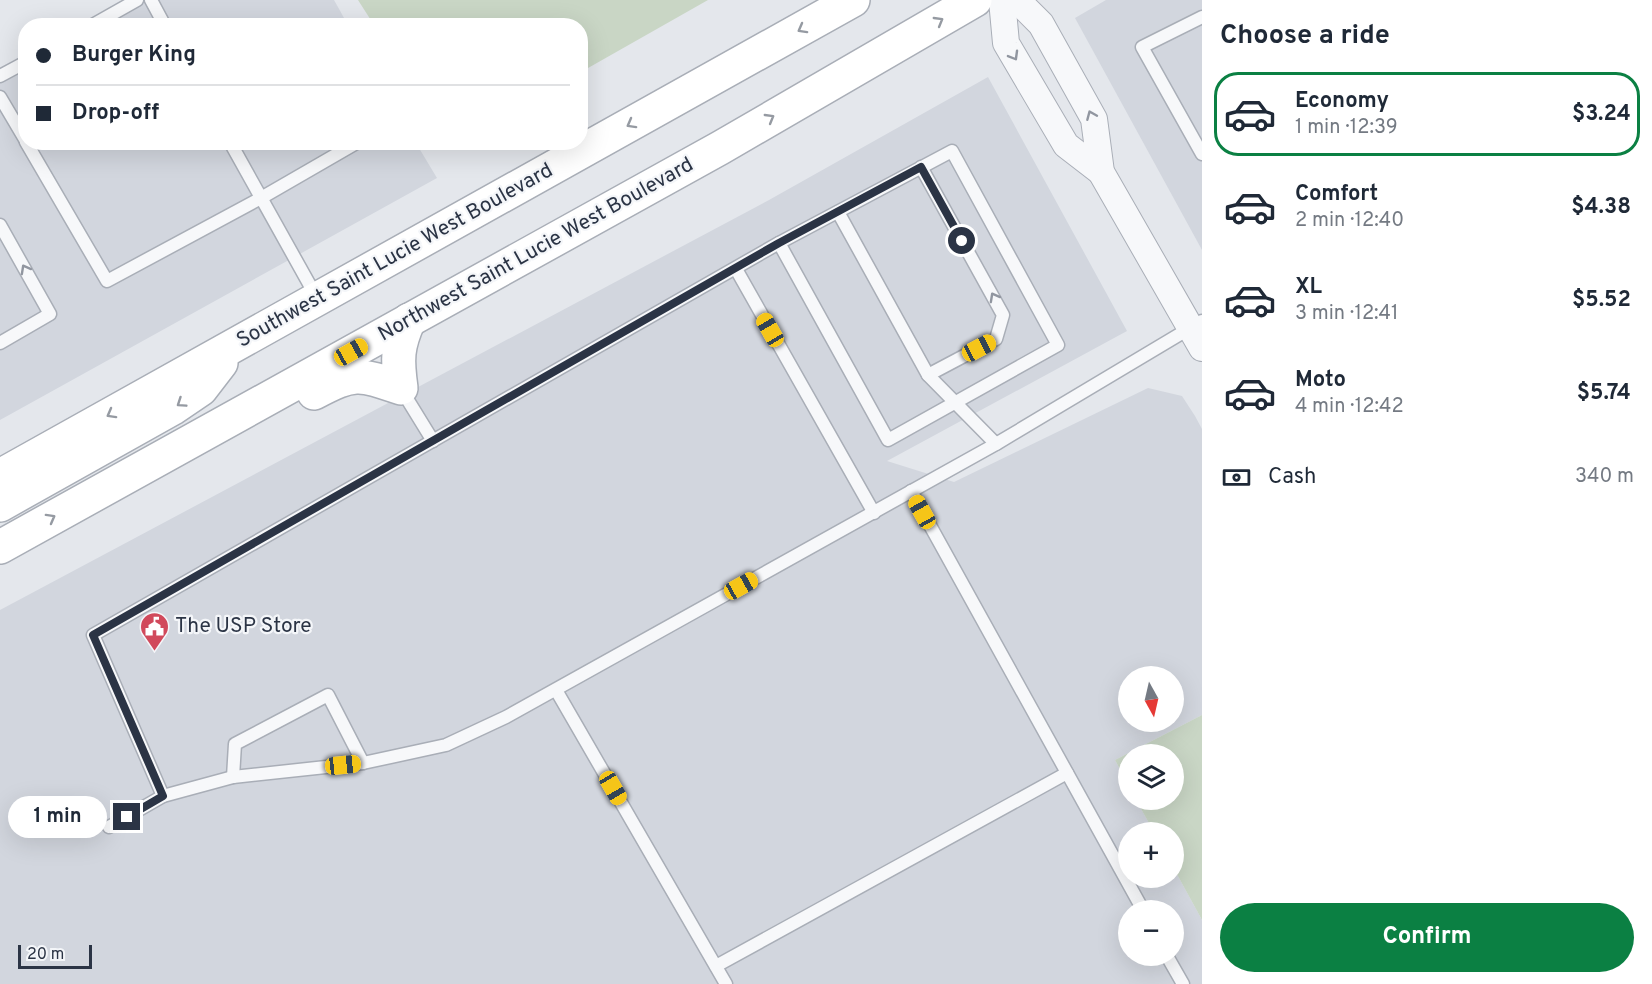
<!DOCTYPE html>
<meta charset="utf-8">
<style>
body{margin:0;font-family:Overpass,sans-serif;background:#f2f2f3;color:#1f2937;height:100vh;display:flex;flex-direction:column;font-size:22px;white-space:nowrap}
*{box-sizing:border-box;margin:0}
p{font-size:20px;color:#747a83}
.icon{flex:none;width:33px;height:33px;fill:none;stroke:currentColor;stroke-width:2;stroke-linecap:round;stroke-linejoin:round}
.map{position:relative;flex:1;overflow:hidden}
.sheet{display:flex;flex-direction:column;background:#fff;width:450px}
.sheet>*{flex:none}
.guide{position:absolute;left:18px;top:18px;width:570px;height:132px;border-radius:24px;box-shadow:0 6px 24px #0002;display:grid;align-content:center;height:132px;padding:0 18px;background:#fff}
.needle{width:39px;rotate:172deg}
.fabs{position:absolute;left:1118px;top:666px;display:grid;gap:12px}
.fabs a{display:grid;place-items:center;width:66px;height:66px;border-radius:50%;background:#fff;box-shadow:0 6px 24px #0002;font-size:30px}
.scale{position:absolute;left:18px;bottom:15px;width:74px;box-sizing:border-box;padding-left:6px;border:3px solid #2b3445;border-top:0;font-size:16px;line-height:21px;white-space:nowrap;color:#2b3445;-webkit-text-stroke:4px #f4f6f9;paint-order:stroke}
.end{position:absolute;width:27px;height:27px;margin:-14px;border:8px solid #2b3445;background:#fff;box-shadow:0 0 0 3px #fff}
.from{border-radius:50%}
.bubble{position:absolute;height:42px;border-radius:21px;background:#fff;box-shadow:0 6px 24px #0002;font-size:20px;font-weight:700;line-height:42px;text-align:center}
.car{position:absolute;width:18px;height:36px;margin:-18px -9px;border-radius:8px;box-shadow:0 0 4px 2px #0007;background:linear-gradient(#f5c518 24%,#345 0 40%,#f5c518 0 76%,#345 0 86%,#f5c518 0)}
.guide b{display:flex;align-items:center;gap:21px;height:57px;font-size:22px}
.guide b+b{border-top:2px solid #e0e1e3}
.guide i{width:15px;height:15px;background:#1f2937}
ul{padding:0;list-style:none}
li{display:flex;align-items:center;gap:18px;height:84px;margin:0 12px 9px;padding:0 6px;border:3px solid transparent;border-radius:24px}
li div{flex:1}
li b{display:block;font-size:22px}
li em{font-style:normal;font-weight:700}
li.current{border-color:#0b8043}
li>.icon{width:54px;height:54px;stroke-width:1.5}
h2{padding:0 18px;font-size:27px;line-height:72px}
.pay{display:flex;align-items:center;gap:15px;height:66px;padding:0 18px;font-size:22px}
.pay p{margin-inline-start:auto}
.button{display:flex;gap:12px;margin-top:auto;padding:12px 18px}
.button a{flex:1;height:69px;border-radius:36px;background:#0b8043;color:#fff;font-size:24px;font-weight:700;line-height:69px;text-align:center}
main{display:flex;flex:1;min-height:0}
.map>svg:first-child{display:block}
</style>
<main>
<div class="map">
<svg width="1202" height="984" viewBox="0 0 1202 984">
<rect width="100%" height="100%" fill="#e4e7ec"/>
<g fill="#d2d6de" fill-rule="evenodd">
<polygon points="132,0 334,0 348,25 86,26"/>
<polygon points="1106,0 1202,0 1202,250 1075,18"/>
<polygon points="25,60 26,142 416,143 437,178 0,420 0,74"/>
<path d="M988 77 1127 331 887 461 954 482 1148 388 1182 396 1195 416 1202 429V715L1115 760 1128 784V800H1136L1154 832H1128V878H1173V867L1202 920V984H0V610L769 200ZM1128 676H1173V722H1128ZM1128 910H1173V956H1128Z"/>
</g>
<g fill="#c9d6c5">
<polygon points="358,0 708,0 581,72 580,26 374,25"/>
<polygon points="1202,715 1202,920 1173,867 1173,832 1154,832 1136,800 1173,800 1173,754 1128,754 1128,784 1115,760"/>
</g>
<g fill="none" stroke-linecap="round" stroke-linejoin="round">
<defs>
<g id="service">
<polyline points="151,0 165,26"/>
<polyline points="1202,17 1142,47 1202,154"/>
<polyline points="91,26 137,0"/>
<polyline points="0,76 26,62"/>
<polyline points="0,97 26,141"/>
<polyline points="26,142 107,281 261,198 358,142"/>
<polyline points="230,142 317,298"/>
<polygon points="952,151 1058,345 888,440 779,243"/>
<polyline points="921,167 1003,315 996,339 928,375"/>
<polyline points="838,212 928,375 996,444"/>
<polyline points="0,225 50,314 0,343"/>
<polyline points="736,269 874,513"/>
<polyline points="401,389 433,441"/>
<polyline points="911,491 1143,910"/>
<polyline points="556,690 726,984"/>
<polyline points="233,777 235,744 328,695 363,763"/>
<polyline points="163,796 93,635 779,243"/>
<polyline points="109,827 163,796 233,777 363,763 446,745 506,717 996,444 1202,321"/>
<polyline points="1167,956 1183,984"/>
<polyline points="716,966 1067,773"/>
</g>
<g id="minor">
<polyline points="1002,0 1006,43 1066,145 1101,172"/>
<polyline points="1017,0 1041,24 1094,119 1101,172 1202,348"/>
</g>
<g id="secondary">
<path d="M314 393C354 372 358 373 401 388 397 359 397 347 409 320"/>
<polyline points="0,476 853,0"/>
<polyline points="0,505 173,408 201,389 221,363"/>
<polyline points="0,547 720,148 975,0"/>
</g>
</defs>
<use href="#service" stroke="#a9aeb7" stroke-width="15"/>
<use href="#minor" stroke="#a9aeb7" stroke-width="28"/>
<use href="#secondary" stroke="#a9aeb7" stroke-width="36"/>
<use href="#service" stroke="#f7f8fa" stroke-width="12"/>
<use href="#minor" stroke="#f7f8fa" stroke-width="26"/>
<use href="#secondary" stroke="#fff" stroke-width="33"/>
</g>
<defs><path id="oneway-chevron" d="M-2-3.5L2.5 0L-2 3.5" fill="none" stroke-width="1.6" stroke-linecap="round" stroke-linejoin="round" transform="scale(1.5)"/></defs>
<g stroke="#959aa2">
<use href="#oneway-chevron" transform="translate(939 21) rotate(-30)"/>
<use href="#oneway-chevron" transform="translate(802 29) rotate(151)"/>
<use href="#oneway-chevron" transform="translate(770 118) rotate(-30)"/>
<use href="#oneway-chevron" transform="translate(631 124) rotate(151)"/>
<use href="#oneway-chevron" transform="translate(181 403) rotate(146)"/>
<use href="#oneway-chevron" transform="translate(111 414) rotate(151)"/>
<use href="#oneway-chevron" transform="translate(51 518) rotate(-29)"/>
</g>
<g stroke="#9196a0">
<use href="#oneway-chevron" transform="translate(1014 56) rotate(60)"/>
<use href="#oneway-chevron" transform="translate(1091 115) rotate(-113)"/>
<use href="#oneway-chevron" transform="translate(25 269) rotate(-119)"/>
<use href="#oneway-chevron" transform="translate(994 297) rotate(-119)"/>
</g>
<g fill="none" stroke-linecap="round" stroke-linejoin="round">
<polyline stroke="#2b3445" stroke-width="8" points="127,817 163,796 93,635 779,243 921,167 962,241"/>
</g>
<defs>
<symbol id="civic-pin" viewBox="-11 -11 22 30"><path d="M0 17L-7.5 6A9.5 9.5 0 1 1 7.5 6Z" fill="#d1495b" stroke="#f4f6f9"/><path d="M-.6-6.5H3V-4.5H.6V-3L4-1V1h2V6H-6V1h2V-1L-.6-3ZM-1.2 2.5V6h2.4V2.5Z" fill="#fff"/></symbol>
</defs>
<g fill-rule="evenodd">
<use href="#civic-pin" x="138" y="610" width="33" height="45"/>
</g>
<g text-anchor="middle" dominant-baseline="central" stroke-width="4.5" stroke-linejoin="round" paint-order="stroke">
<g font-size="21" fill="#2b3445" stroke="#f4f6f9">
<text transform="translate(536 250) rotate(-29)">Northwest Saint Lucie West Boulevard</text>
<text transform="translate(395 256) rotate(-29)">Southwest Saint Lucie West Boulevard</text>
</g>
<g font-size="21" fill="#2b3445" stroke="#f4f6f9" text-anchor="start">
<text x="175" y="626">The USP Store</text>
</g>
</g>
</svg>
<div class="fabs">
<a><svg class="needle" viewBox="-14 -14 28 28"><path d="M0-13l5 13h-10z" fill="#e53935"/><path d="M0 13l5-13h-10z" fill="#747a83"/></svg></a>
<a><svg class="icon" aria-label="layers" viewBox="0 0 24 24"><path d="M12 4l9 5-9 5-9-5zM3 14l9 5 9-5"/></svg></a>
<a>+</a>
<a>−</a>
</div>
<div class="scale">20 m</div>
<i class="end from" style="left:962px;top:241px"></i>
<i class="end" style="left:127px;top:817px"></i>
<div class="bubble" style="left:8px;top:796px;width:99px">1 min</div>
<i class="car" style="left:770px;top:330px;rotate:330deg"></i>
<i class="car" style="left:979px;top:348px;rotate:62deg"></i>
<i class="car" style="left:351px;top:352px;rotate:61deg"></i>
<i class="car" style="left:922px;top:512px;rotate:331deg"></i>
<i class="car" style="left:741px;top:586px;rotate:61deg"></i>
<i class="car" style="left:343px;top:765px;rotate:84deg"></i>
<i class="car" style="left:613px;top:788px;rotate:150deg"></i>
<div class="guide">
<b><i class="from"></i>Burger King</b>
<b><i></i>Drop-off</b>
</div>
</div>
<section class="sheet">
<h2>Choose a ride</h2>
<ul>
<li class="current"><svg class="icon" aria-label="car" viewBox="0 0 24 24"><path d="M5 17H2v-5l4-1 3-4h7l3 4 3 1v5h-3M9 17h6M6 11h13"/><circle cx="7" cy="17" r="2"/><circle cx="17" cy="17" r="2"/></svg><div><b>Economy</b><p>1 min · 12:39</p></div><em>$3.24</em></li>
<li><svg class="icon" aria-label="car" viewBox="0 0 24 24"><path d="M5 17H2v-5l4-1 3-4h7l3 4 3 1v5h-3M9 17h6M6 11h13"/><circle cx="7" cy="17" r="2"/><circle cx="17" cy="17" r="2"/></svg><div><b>Comfort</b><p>2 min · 12:40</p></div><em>$4.38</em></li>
<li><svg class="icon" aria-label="car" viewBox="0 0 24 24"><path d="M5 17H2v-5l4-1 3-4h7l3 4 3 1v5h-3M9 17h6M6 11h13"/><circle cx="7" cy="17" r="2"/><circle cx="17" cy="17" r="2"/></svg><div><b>XL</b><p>3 min · 12:41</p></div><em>$5.52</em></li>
<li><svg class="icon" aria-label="car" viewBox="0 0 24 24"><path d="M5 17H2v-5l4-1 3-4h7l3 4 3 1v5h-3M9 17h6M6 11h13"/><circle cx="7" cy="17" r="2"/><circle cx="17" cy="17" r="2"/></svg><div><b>Moto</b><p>4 min · 12:42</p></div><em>$5.74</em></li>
</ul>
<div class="pay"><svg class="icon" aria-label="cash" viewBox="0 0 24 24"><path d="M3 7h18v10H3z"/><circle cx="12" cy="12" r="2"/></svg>Cash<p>340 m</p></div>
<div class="button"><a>Confirm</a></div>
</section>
</main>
